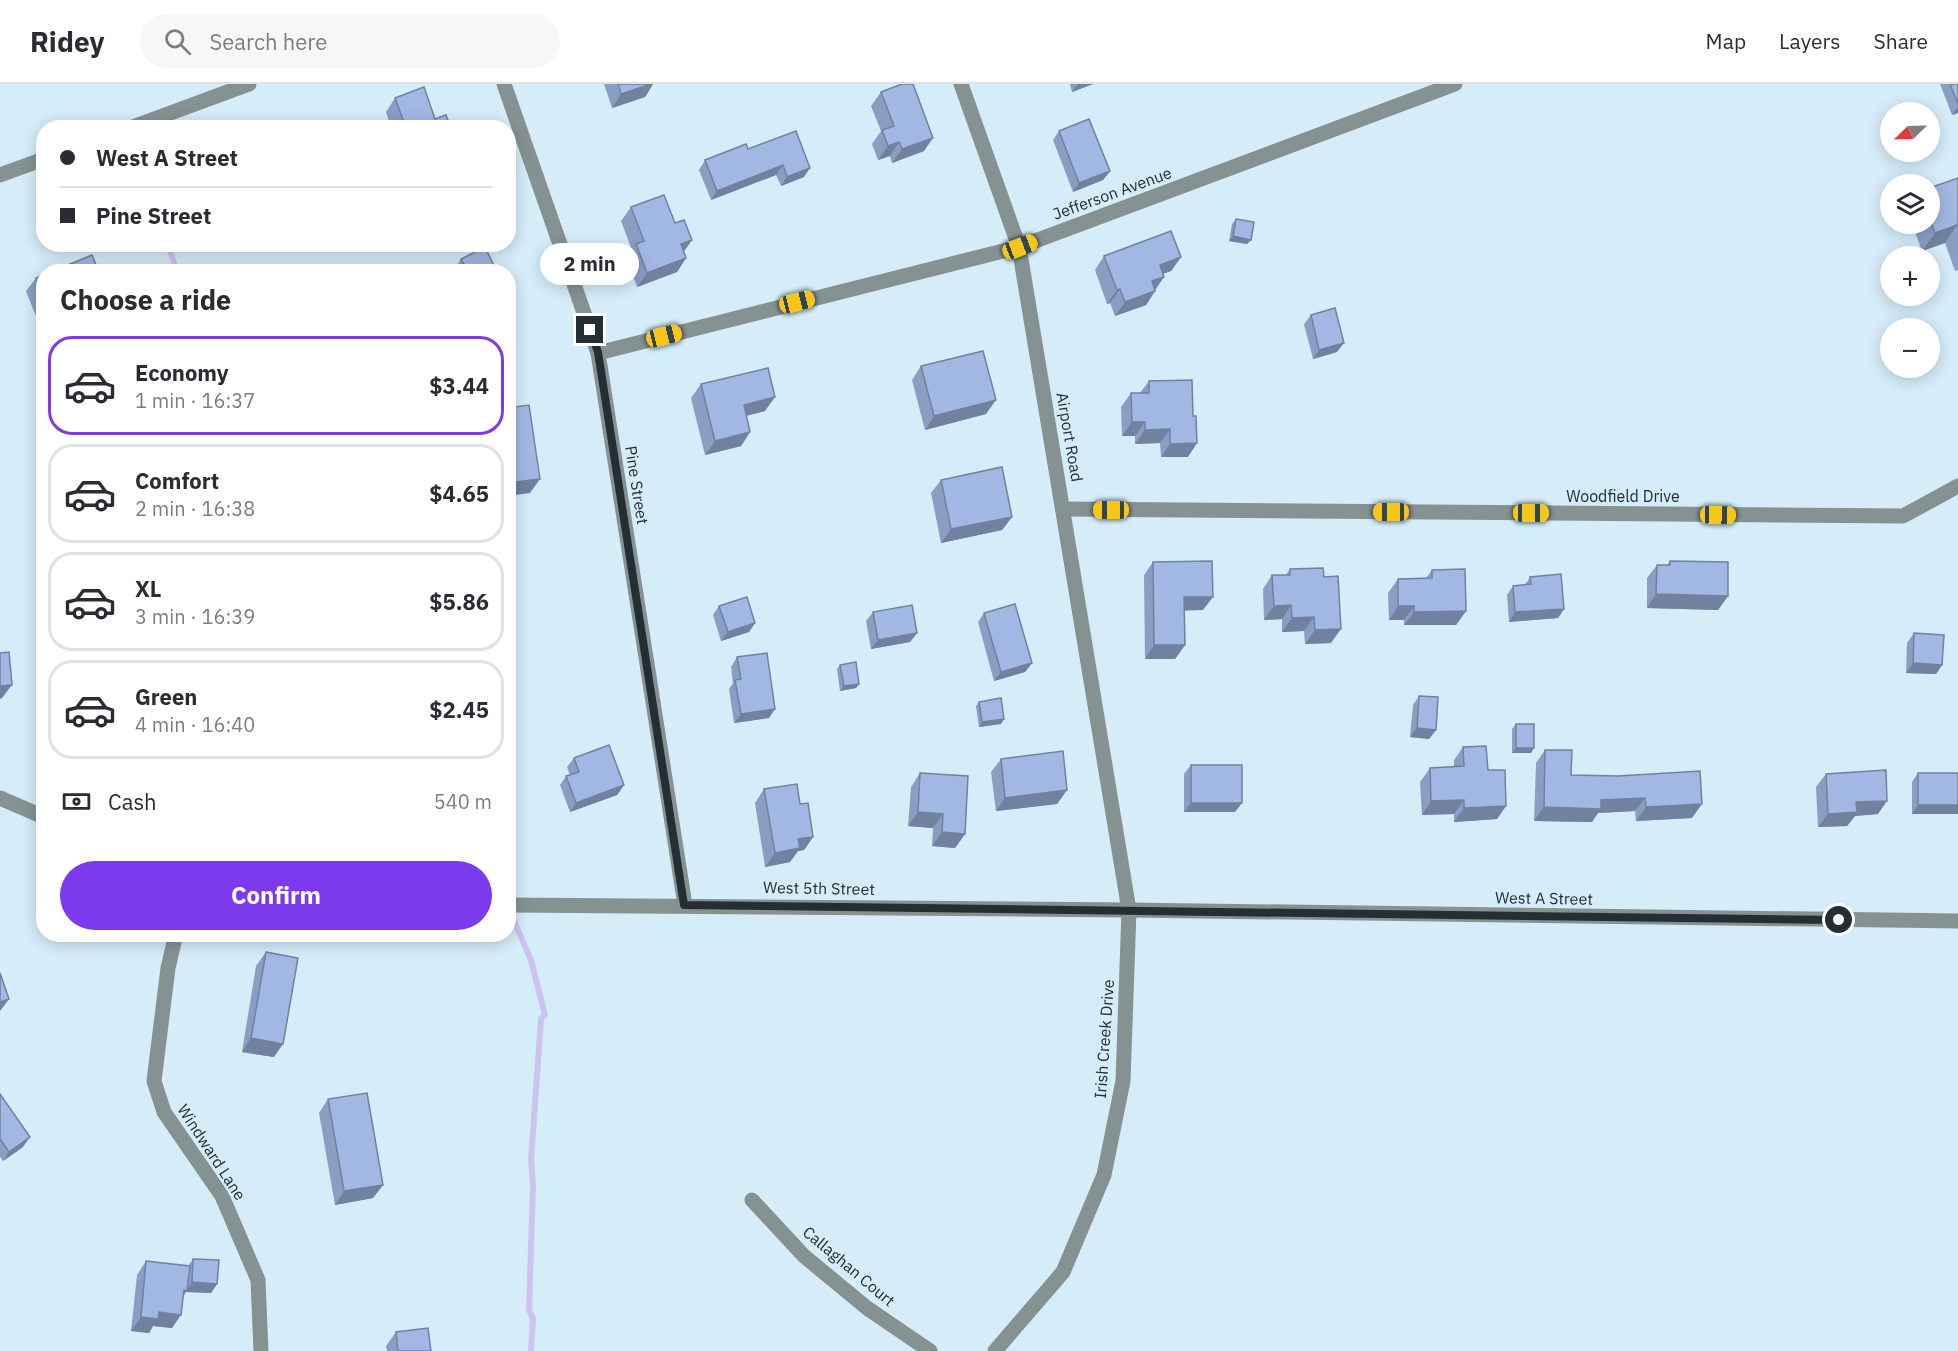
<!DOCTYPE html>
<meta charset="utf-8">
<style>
body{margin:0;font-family:"IBM Plex Sans",sans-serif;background:#f7f7f7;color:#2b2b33;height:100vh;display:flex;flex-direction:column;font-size:22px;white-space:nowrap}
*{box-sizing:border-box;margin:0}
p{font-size:20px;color:#7c7c81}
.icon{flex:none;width:33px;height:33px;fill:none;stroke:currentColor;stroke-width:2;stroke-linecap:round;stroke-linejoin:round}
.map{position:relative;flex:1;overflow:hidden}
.side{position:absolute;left:36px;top:180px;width:480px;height:678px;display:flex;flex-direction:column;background:#fff;border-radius:24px;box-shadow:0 3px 15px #0003}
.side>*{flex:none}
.hud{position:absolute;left:36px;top:36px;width:480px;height:132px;border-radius:24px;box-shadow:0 3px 15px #0003;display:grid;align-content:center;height:132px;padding:0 24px;background:#fff}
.needle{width:39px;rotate:247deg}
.controls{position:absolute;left:1880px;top:18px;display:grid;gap:12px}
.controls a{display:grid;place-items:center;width:60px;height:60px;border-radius:50%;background:#fff;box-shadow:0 3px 15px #0003;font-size:30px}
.end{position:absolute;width:27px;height:27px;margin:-14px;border:8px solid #252e33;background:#fff;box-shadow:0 0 0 3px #fff}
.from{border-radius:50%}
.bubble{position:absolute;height:42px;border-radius:21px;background:#fff;box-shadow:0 3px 15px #0003;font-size:20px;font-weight:700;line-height:42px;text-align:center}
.car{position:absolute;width:18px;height:36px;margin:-18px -9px;border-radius:8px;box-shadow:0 0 4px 2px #0007;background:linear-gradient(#f5c518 24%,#345 0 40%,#f5c518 0 76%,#345 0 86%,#f5c518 0)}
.hud b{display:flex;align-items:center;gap:21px;height:57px;font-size:22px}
.hud b+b{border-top:2px solid #e1e1e2}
.hud i{width:15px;height:15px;background:#2b2b33}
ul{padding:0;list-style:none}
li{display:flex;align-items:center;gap:18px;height:99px;margin:0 12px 9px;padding:0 12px;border:3px solid #e1e1e2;border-radius:24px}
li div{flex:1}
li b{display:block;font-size:22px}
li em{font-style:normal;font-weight:700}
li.active{border-color:#7c3aed}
li>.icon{width:54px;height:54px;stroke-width:1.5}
h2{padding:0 24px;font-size:27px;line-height:72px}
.pay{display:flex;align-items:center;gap:15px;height:66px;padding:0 24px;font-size:22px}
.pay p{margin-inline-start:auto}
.primary-button{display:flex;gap:12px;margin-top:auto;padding:12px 24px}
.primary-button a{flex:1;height:69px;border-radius:36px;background:#7c3aed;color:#fff;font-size:24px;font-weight:700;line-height:69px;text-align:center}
header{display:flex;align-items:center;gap:36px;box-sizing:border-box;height:84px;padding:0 30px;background:#fff;border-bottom:2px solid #e1e1e2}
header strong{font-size:28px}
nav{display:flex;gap:33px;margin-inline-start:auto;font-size:21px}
.search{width:420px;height:54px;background:#f7f7f7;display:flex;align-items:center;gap:15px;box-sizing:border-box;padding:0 21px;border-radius:33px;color:#7c7c81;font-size:22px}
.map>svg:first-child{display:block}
</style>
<header>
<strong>Ridey</strong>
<div class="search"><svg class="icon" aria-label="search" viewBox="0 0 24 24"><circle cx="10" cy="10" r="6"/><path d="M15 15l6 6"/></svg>Search here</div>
<nav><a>Map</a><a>Layers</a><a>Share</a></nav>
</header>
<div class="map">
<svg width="1958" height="1267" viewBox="0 0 1958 1267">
<rect width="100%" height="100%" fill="#d5edf9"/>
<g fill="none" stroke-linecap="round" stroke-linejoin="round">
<g stroke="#cdc2f2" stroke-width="6">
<polyline points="168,160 177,188"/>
<polyline points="508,831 513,835 531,876 545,931 541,935 531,1076 533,1101 529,1226 533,1235 531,1267"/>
</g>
<g stroke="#869292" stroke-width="15">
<polyline points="504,0 598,269 685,821"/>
<polyline points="961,0 1019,163 1129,826 1123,997 1104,1091 1063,1188 995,1267"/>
<polyline points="130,44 249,0"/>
<polyline points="0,91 44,75"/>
<polyline points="598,269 1019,163 1455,0"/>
<polyline points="1064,425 1903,432 1958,402"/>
<polyline points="0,714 44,733"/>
<polyline points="508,821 1129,826 1958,837"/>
<polyline points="176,850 168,884 154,997 164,1028 222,1112 258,1196 261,1267"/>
<polyline points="752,1116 804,1172 867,1224 930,1267"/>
</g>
</g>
<g fill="#8a9ec4">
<polygon points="604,0 653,0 645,13 612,24"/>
<polygon points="1070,0 1093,0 1072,8"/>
<polygon points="1940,0 1958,0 1958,29 1952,31"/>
<polygon points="881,8 924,67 892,79 890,72 878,76 872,60 881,47 871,22"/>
<polygon points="395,14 435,35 451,44 391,44 386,28"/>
<polygon points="796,47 804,93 781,102 776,91 711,116 699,86 705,76 748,65"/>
<polygon points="1059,47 1110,87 1103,96 1073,108 1053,56"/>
<polygon points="1958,94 1958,186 1955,187 1945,159 1922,167 1912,140 1929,140 1929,104"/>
<polygon points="631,123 675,139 692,156 684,167 686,174 677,188 637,203 627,174 632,166 621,137"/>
<polygon points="1236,135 1251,156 1247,160 1229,157 1232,140"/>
<polygon points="1104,172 1181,173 1171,187 1163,190 1164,193 1146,221 1115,232 1110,219 1107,220 1095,186"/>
<polygon points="461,175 497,188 457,188 455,184"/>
<polygon points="44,190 44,239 39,240 26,207 36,194"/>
<polygon points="1311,231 1337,268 1313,275 1304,240"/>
<polygon points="921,282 986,330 925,346 912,296"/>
<polygon points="1149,297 1188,373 1161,373 1160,359 1135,360 1135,352 1122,352 1121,323 1131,309 1140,309"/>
<polygon points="701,300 765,327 746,332 750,348 741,362 705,371 691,314"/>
<polygon points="941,396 1012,433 1002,446 941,459 931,409"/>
<polygon points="1670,477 1728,512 1718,526 1647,524 1647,494 1657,481 1667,481"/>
<polygon points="1153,478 1203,526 1184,526 1185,561 1175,575 1145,575 1144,491"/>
<polygon points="1290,485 1324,493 1331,559 1305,560 1304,547 1282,548 1282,535 1264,536 1263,505 1272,491 1286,491"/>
<polygon points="1432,486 1466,527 1456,541 1404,541 1404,536 1389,536 1388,509 1398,495 1426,494"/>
<polygon points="1530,493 1564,525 1558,534 1509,538 1507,511 1513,502 1525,501"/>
<polygon points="719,522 755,539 749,548 721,557 713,531"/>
<polygon points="873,528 917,549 910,558 871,565 866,537"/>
<polygon points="984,529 1032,579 1025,588 994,597 978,538"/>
<polygon points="1914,549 1942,581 1936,590 1906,589 1907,559"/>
<polygon points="737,573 769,634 734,639 729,605 733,599 731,583"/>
<polygon points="840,581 859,600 856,604 840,607 837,585"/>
<polygon points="1419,612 1436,646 1429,655 1410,653 1413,621"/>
<polygon points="979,618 1004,635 1001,640 979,643 976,622"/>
<polygon points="1516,640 1531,669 1512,669 1512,645"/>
<polygon points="1463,663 1488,686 1506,722 1497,735 1454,738 1454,730 1422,731 1420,698 1430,684 1454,683 1454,676"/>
<polygon points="1545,666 1571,691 1618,692 1692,734 1636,737 1635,727 1598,729 1592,738 1534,737 1536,679"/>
<polygon points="574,674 624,701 617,711 570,728 560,701 566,692 570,691 567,683"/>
<polygon points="1001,675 1067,706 1057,720 996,727 991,688"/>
<polygon points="1191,681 1235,728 1184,728 1184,690"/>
<polygon points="920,689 965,750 955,764 932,762 933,744 908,742 911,703"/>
<polygon points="1918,689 1958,689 1958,730 1912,730 1912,698"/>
<polygon points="1826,690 1878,730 1855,732 1847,742 1818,743 1816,703"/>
<polygon points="764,705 800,720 813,753 804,766 798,767 790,778 765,783 755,719"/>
<polygon points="266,868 274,973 242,968 256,882"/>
<polygon points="0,1010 23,1063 3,1077 0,1073"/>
<polygon points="328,1015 383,1101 373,1114 335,1121 319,1029"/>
<polygon points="193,1175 217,1200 211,1209 186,1208 183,1212 172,1244 153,1242 149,1249 131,1247 137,1191 146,1177 188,1182"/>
<polygon points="396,1248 431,1267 387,1267 386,1262"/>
</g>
<g fill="#7181a0">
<polygon points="651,0 653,0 645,13 612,24 621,10"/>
<polygon points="1078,0 1093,0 1072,8"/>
<polygon points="1958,23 1958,29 1952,31"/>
<polygon points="933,54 924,67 892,79 902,65"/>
<polygon points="899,58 890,72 878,76 888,62"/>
<polygon points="783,81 776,91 711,116 717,107"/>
<polygon points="810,84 804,93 781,102 787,93"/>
<polygon points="1110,87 1103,96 1073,108 1079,99"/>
<polygon points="1957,141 1945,159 1922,167 1935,149"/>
<polygon points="1233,152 1251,156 1247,160 1229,157"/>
<polygon points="692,156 682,170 681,160"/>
<polygon points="245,160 252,160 243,164"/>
<polygon points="1181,173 1171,187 1150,194 1160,181"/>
<polygon points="686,174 677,188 637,203 647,189"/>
<polygon points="1164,193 1154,206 1152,197"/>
<polygon points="1120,205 1110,219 1107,220 1117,206"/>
<polygon points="1155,207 1146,221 1115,232 1125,218"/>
<polygon points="1344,259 1337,268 1313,275 1319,266"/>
<polygon points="775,313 765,327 734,335 744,321"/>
<polygon points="996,316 986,330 925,346 934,332"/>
<polygon points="1132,338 1145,338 1135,352 1122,352"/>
<polygon points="1170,345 1160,359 1135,360 1145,346"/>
<polygon points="750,348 741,362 705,371 715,357"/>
<polygon points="1197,359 1188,373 1161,373 1170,360"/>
<polygon points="540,395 530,409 508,412 508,399"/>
<polygon points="1012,433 1002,446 941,459 951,445"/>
<polygon points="1656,510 1728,512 1718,526 1647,524"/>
<polygon points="1184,513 1213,513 1203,526 1174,527"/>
<polygon points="1291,521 1282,535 1264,536 1274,522"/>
<polygon points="1398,522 1414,522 1404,536 1389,536"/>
<polygon points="1564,525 1558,534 1509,538 1515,528"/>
<polygon points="1466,527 1456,541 1404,541 1414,528"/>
<polygon points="1314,533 1304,547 1282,548 1292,534"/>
<polygon points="755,539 749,548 721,557 728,548"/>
<polygon points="1341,545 1331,559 1305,560 1315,546"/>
<polygon points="917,549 910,558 871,565 878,556"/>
<polygon points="1154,561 1185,561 1175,575 1145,575"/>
<polygon points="1032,579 1025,588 994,597 1001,588"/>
<polygon points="1913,579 1942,581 1936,590 1906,589"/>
<polygon points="859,600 856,604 840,607 844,602"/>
<polygon points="12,601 2,614 0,615 0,602"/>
<polygon points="775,625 769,634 734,639 741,630"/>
<polygon points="1004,635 1001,640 979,643 982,638"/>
<polygon points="1417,644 1436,646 1429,655 1410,653"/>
<polygon points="1516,664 1534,664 1531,669 1512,669"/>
<polygon points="624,701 617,711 570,728 576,719"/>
<polygon points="1067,706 1057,720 996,727 1005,714"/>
<polygon points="1645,714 1635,727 1598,729 1592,738 1534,737 1544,723 1601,716"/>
<polygon points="1464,716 1454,730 1422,731 1431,717"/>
<polygon points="1887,717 1878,730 1855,732 1847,742 1818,743 1828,730 1856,718"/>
<polygon points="1191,719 1242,719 1235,728 1184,728"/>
<polygon points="1702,720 1692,734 1636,737 1646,723"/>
<polygon points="1918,721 1958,721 1958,730 1912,730"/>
<polygon points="1506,722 1497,735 1454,738 1464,724"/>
<polygon points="918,728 943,730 933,744 908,742"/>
<polygon points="942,748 965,750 955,764 932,762"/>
<polygon points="813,753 804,766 798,767 790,778 765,783 775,769 798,755"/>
<polygon points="9,915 0,927 0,918"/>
<polygon points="251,954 283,960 274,973 242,968"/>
<polygon points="30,1053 23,1063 3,1077 9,1068"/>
<polygon points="383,1101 373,1114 335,1121 344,1107"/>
<polygon points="192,1198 217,1200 211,1209 186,1208 177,1221 184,1206 186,1207"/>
<polygon points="159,1228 181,1231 172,1244 153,1242 149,1249 131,1247 141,1233"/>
</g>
<g fill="#a1b8e4" stroke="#7181a0" stroke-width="1.5">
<polygon points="618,0 651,0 621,10"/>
<polygon points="902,0 913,0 933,54 902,65 899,58 888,62 882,46 894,42 881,8"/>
<polygon points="1950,0 1958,0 1958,20"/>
<polygon points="424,3 435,35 446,31 451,44 406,44 395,14"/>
<polygon points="1089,35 1110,87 1079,99 1059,47"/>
<polygon points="796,47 810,84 787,93 783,81 717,107 705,76 746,60 748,65"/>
<polygon points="1958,94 1958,143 1957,141 1935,149 1929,133 1929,104"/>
<polygon points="664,111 675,139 684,136 692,156 681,160 686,174 647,189 636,160 644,157 631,123"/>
<polygon points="1236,135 1254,138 1251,156 1233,152"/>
<polygon points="1171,147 1181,173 1160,181 1164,193 1152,197 1155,207 1125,218 1120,205 1117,206 1104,172"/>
<polygon points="485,163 497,188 468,188 461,175"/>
<polygon points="92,171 99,188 51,188"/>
<polygon points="44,190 44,213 36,194"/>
<polygon points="1335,224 1344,259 1319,266 1311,231"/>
<polygon points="983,267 996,316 934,332 921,282"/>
<polygon points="768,284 775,313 744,321 750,348 715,357 701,300"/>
<polygon points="1192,296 1193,332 1196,332 1197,359 1170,360 1170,345 1145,346 1145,338 1132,338 1131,309 1149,309 1149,297"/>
<polygon points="529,321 540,395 508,399 508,324"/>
<polygon points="1002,383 1012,433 951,445 941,396"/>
<polygon points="1212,477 1213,513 1184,513 1185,561 1154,561 1153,478"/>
<polygon points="1670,477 1728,478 1728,512 1656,510 1657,481 1670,481"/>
<polygon points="1323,484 1324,493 1338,492 1341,545 1315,546 1314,533 1292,534 1291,521 1274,522 1272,491 1290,491 1290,485"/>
<polygon points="1465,485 1466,527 1414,528 1414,522 1398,522 1398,495 1432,494 1432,486"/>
<polygon points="1561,490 1564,525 1515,528 1513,502 1531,500 1530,493"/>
<polygon points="747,513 755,539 728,548 719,522"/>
<polygon points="1015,520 1032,579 1001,588 984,529"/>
<polygon points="912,521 917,549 878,556 873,528"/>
<polygon points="1914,549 1944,551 1942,581 1913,579"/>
<polygon points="9,568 12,601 0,602 0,569"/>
<polygon points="767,569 775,625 741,630 735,596 741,595 737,573"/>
<polygon points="856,578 859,600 844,602 840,581"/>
<polygon points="1419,612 1438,613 1436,646 1417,644"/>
<polygon points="1001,614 1004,635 982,638 979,618"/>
<rect x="1516" y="640" width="18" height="24"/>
<polygon points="609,661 624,701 576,719 566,692 579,688 574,674"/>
<polygon points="1486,662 1488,686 1505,686 1506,722 1464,724 1464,716 1431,717 1430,684 1464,682 1463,663"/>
<polygon points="1545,666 1572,666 1571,691 1618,692 1700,687 1702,720 1646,723 1645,714 1601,716 1601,725 1544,723"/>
<polygon points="1063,667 1067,706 1005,714 1001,675"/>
<rect x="1191" y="681" width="51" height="38"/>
<polygon points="1886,686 1887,717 1856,718 1857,728 1828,730 1826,690"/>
<polygon points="920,689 968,692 965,750 942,748 943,730 918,728"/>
<rect x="1918" y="689" width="40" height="32"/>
<polygon points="797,700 800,720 808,719 813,753 798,755 800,764 775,769 764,705"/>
<polygon points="266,868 298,874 283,960 251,954"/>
<polygon points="0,889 9,915 0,918"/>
<polygon points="367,1009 383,1101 344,1107 328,1015"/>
<polygon points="0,1010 30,1053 9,1068 0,1055"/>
<polygon points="193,1175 219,1176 217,1200 192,1198"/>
<polygon points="146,1177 190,1182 187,1207 184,1206 181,1231 159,1228 158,1235 141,1233"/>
<polygon points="428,1244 431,1267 398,1267 396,1248"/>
</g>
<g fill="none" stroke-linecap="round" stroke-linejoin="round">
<polyline stroke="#252e33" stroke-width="8" points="590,246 598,268 684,821 1839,836"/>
</g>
<g text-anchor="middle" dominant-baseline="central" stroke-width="5" stroke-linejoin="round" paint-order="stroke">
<g font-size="16" fill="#252e33" stroke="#d5edf9">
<text transform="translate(1112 109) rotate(-20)">Jefferson Avenue</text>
<text transform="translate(1070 353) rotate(80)">Airport Road</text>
<text transform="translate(637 401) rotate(81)">Pine Street</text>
<text x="1623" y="412">Woodfield Drive</text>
<text transform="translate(819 804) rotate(1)">West 5th Street</text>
<text transform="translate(1544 814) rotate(1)">West A Street</text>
<text transform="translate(1104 955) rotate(-86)">Irish Creek Drive</text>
<text transform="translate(212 1068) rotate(57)">Windward Lane</text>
<text transform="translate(849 1182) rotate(40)">Callaghan Court</text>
</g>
</g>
</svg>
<div class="controls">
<a><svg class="needle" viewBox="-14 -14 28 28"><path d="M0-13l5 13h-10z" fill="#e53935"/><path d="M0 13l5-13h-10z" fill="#7c7c81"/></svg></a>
<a><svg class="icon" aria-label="layers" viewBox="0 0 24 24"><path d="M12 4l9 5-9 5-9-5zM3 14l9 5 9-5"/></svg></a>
<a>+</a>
<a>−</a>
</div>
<i class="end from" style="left:1839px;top:836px"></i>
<i class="end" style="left:590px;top:246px"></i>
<div class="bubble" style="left:540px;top:159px;width:99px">2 min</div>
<i class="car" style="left:1020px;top:163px;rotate:69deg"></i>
<i class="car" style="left:797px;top:218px;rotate:76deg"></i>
<i class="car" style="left:664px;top:252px;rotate:76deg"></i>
<i class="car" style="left:1111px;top:426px;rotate:270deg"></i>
<i class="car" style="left:1391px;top:428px;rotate:270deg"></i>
<i class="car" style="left:1531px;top:429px;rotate:90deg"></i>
<i class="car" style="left:1718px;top:431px;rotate:91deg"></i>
<div class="hud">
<b><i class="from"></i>West A Street</b>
<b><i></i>Pine Street</b>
</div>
<section class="side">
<h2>Choose a ride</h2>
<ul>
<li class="active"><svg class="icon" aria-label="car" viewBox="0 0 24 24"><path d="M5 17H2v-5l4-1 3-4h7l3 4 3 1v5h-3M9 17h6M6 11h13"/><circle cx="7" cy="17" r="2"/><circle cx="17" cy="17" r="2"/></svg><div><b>Economy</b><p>1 min · 16:37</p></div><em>$3.44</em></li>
<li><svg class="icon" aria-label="car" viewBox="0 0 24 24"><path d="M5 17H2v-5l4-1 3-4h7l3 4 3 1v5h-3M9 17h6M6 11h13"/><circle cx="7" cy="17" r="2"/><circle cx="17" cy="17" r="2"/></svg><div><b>Comfort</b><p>2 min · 16:38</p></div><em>$4.65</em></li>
<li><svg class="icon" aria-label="car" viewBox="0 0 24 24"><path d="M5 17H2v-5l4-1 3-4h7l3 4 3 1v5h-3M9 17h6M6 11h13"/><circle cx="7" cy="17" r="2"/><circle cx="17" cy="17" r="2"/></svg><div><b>XL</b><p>3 min · 16:39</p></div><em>$5.86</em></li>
<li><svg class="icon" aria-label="car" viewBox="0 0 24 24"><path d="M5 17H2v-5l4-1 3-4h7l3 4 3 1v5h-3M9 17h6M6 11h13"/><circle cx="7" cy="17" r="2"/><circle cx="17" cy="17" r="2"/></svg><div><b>Green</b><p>4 min · 16:40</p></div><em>$2.45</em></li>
</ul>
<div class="pay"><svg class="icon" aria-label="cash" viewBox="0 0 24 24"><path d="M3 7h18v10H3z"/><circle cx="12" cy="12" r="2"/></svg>Cash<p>540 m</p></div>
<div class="primary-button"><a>Confirm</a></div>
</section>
</div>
